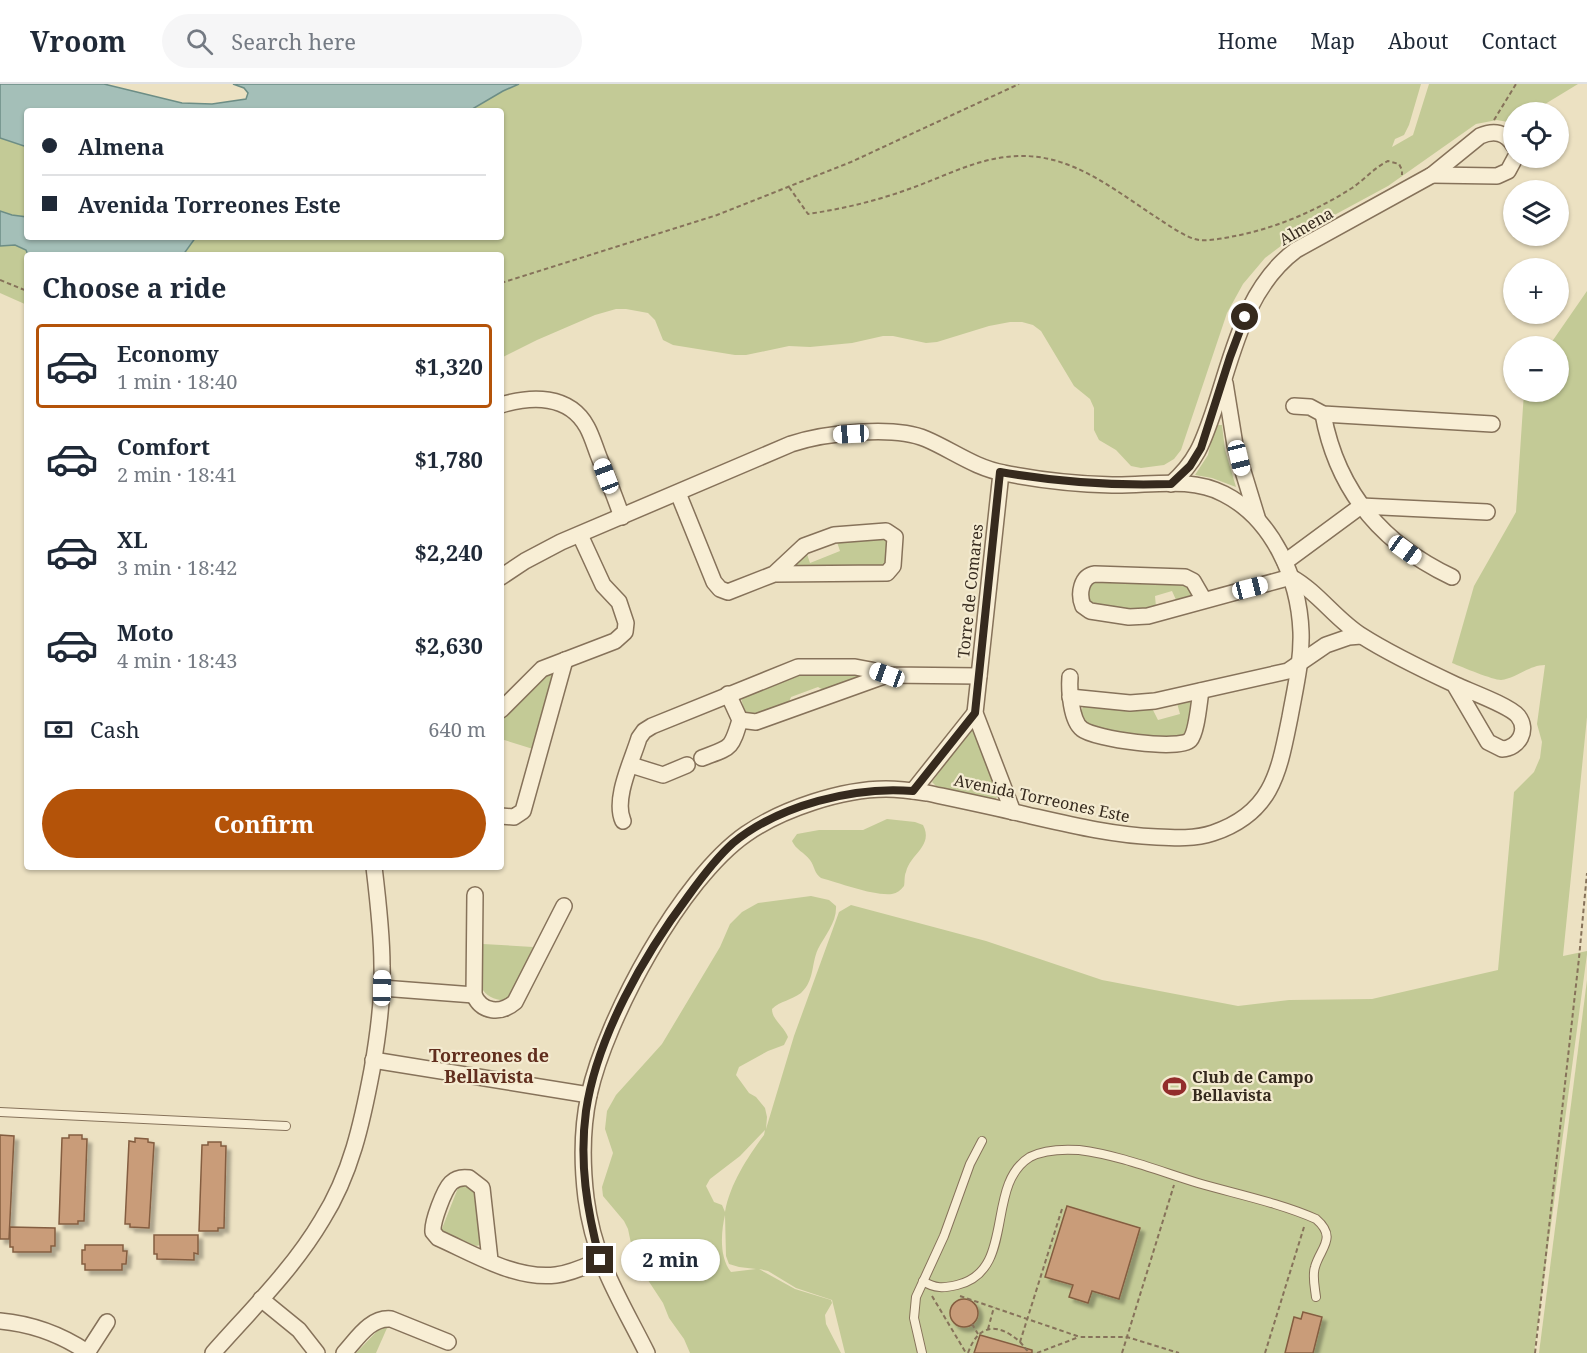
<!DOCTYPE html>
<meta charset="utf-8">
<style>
body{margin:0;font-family:"Noto Serif",serif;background:#f6f6f7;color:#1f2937;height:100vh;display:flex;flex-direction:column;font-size:22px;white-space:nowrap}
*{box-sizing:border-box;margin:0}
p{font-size:20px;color:#747a83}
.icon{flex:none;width:33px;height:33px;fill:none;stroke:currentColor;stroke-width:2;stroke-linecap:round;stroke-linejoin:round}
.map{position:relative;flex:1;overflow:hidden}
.side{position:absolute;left:24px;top:168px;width:480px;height:618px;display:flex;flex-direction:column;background:#fff;border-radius:6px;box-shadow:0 2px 4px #0004}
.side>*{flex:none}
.banner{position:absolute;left:24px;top:24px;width:480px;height:132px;border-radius:6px;box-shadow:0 2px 4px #0004;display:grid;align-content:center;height:132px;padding:0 18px;background:#fff}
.tools{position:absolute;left:1503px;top:18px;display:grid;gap:12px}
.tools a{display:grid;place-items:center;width:66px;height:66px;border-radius:50%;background:#fff;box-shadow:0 2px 4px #0004;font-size:30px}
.end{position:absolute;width:27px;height:27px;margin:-14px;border:8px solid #362a1e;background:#fff;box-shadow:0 0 0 3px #fff}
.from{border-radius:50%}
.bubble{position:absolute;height:42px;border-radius:21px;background:#fff;box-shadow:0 2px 4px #0004;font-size:20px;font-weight:700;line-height:42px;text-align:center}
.car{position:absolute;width:18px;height:36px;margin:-18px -9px;border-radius:8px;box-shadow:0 0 4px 2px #0007;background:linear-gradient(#fff 24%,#345 0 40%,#fff 0 76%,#345 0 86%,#fff 0)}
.banner b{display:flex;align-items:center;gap:21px;height:57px;font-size:22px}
.banner b+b{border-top:2px solid #e0e1e3}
.banner i{width:15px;height:15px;background:#1f2937}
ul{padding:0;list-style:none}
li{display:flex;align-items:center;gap:18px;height:84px;margin:0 12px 9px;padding:0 6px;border:3px solid transparent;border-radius:6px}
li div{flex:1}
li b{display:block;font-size:22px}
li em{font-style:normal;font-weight:700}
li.on{border-color:#b45309}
li>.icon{width:54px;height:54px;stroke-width:1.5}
h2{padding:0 18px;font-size:27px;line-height:72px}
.pay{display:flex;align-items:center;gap:15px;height:66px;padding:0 18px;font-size:22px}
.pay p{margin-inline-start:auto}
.primary-button{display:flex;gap:12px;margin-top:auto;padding:12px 18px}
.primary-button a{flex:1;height:69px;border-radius:36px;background:#b45309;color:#fff;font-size:24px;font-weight:700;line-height:69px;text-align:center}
header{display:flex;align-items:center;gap:36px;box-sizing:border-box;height:84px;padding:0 30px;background:#fff;border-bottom:2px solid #e0e1e3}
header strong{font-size:28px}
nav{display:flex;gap:33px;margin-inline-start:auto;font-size:21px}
.search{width:420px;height:54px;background:#f6f6f7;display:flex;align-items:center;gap:15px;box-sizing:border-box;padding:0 21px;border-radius:33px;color:#747a83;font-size:22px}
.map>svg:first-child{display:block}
</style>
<header>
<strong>Vroom</strong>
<div class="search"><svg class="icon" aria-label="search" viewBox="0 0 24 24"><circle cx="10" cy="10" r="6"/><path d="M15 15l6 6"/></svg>Search here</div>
<nav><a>Home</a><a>Map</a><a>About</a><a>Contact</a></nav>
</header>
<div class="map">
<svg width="1587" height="1269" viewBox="0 0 1587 1269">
<defs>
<filter id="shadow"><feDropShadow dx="4.5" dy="4.5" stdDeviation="1.5" flood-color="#0004"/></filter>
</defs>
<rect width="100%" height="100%" fill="#ece1c2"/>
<g fill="#c3ca96" fill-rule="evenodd">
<polygon points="519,0 1421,0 1409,41 1404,51 1395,55 1392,63 1413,51 1429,0 1578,0 1532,28 1514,28 1513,39 1497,36 1476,40 1388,102 1290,155 1265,174 1243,200 1227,229 1181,366 1174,375 1164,381 1141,384 1131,382 1116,366 1099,356 1094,346 1094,324 1090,315 1074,302 1041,247 1033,241 1022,238 1010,238 989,242 937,258 926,259 893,252 883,252 852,259 810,263 789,262 746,271 735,271 673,261 663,256 655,236 648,229 626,225 616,225 595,231 537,256 501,274 501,171 183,171 196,153 501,153 501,27 469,27 503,7"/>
<polygon points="0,54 27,63 27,133 12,131 0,127"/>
<polygon points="15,161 27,166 28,171 27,221 0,209 0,162"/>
<path d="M1587 207V633L1563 872 1587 867V870L1534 1269H845L832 1216 796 1204 768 1187 759 1185 795 1205 831 1216 832 1219 825 1231 826 1240 841 1269H690L684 1255 669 1234 663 1219 640 1184 633 1169 628 1145 624 1137 603 1112 602 1103 613 1069 605 1045 607 1027 616 1011 662 960 720 863 730 840 742 828 758 819 811 812 829 816 836 822C837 838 825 851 818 865 811 880 815 896 801 909 792 916 780 917 772 925 772 936 784 942 788 953L784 961 768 967 739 983 736 991 749 1009 756 1013 765 1024 767 1033 766 1045 794 952 839 828 851 821 986 857 1102 896 1238 922 1289 916 1372 915 1498 886 1514 708 1534 688 1540 674 1542 658 1537 640 1545 581C1529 581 1517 594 1501 596 1493 596 1462 583 1452 579L1474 502 1516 428 1524 308H1558V262H1549ZM765 1046 764 1051C747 1074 730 1100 725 1128L722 1121 714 1118 706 1102 710 1095 740 1072ZM725 1131 726 1172 729 1180 739 1183 756 1185 731 1188C719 1173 721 1148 725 1131Z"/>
<polygon points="1215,341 1222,341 1225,366 1236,403 1212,394 1195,391 1208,371"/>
<polygon points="887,451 888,483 793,484 792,479 804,468 807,470 810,479 840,467 837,458"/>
<polygon points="1089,497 1186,498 1194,513 1177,518 1172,507 1155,512 1156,523 1136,529 1087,519"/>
<polygon points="547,586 554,589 533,665 501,655 501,634"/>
<polygon points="806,587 866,591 827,608 818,603 791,613 787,623 752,635 745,631 741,613"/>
<polygon points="1194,616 1186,653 1132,654 1086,644 1080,628 1085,620 1141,626 1152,624 1158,636 1180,630 1177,619"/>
<polygon points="973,646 977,649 998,711 995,716 936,702 932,698 967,650"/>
<path d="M887 735 915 738 923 741C934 762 910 770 906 788 904 792 905 798 904 802 901 806 897 809 892 810 873 812 840 799 821 794 814 789 815 783 810 776 804 768 796 766 792 757L797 750 819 746H863Z"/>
<path d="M483 860 533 863 514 908 507 917C498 916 488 914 483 906Z"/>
<polygon points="1587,896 1587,1269 1539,1269"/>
<polygon points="464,1100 475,1104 484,1160 476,1162 441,1147 458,1104"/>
<polygon points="383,1241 387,1244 376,1269 356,1269"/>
</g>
<g fill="#a4bfb8" stroke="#6c8d85" stroke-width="1.5">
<polygon points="0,0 104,0 182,19 212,20 246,15 248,9 244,4 233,0 519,0 503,7 469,27 27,27 27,63 0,54"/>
<polygon points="0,127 12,131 27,133 27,153 196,153 183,171 28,171 26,166 15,161 0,162"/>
</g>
<g fill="#c99c79" stroke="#845d40" stroke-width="1.5" filter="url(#shadow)">
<polygon points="0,1051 14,1052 9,1155 0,1155"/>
<polygon points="69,1051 82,1051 82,1055 87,1055 84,1137 78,1137 78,1140 59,1140 62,1054 69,1054"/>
<polygon points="135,1054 148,1055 148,1058 154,1059 149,1144 130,1143 130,1140 125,1140 129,1057 135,1058"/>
<polygon points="208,1058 221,1058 221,1062 226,1062 224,1144 218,1144 218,1147 199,1147 202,1061 208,1061"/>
<polygon points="1067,1122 1140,1144 1119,1215 1092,1207 1088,1219 1069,1213 1073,1201 1045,1193"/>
<polygon points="10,1143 55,1144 55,1162 51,1162 51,1168 13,1168 13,1163 10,1163"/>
<polygon points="154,1151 198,1151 198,1170 194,1169 194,1176 157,1175 157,1170 154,1170"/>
<polygon points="85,1161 123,1161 123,1167 127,1167 126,1180 122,1180 122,1186 85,1186 85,1180 82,1180 82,1166 85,1166"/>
<circle cx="964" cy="1229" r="14"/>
<polygon points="1303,1228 1322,1233 1313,1269 1285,1269 1294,1233 1301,1235"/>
<polygon points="980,1251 1032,1266 1032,1269 974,1269"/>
</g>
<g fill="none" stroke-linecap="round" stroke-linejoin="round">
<defs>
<g id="service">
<polyline points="0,1028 286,1042"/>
<path d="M923 1197C935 1205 944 1204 957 1201 1017 1187 984 1101 1030 1073 1045 1065 1063 1065 1079 1066 1119 1071 1159 1087 1198 1099 1236 1110 1280 1119 1316 1135 1338 1154 1320 1164 1315 1183 1312 1192 1315 1204 1316 1213"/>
<polyline points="922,1269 914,1234 916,1213 944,1152 970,1080 982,1057"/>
</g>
<g id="minor">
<polyline points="1432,91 1497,92 1508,87 1515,74"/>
<polyline points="1225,299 1235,361 1257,433"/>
<path d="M501 321C531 312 569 310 587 343 592 352 595 363 599 373 607 393 615 413 622 433"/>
<polyline points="1294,322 1310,323 1323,330 1492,340"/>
<path d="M1323 330C1337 406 1382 460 1452 493"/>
<polyline points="1001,389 975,629 1013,728"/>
<path d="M1171 400C1197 377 1203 358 1214 326 1233 270 1245 204 1296 166L1432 91 1480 52C1494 46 1506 48 1514 62"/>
<polyline points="678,409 714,498 720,505 728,508 774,490 804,462 834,451 886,447 895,453 893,482 887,489 774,490"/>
<polyline points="1285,478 1361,422 1487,428"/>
<path d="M501 493 525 477 561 458 791 360C824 349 894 341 926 355 952 366 975 384 1004 389 1039 396 1076 400 1112 401 1149 402 1190 392 1224 410 1273 435 1299 495 1301 548 1302 577 1295 605 1290 633 1279 687 1273 729 1213 749 1195 755 1176 754 1157 753 1112 751 1071 741 1027 731 994 723 960 716 927 709 914 707 900 705 886 705 842 705 782 725 746 750 681 795 606 934 589 1011 582 1043 582 1081 586 1114 594 1177 620 1215 647 1269"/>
<path d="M1204 516 1193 497 1185 493 1095 490C1081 492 1078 510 1083 522L1090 527 1129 533 1148 532 1291 493C1318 508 1336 536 1362 552 1390 570 1426 587 1456 601 1469 607 1510 622 1518 632 1529 646 1519 664 1502 665L1488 658 1454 600"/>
<path d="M1070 593C1069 606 1071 637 1082 645 1094 655 1180 667 1190 656 1197 648 1199 618 1201 607"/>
<polyline points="1070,613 1130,619 1155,617 1288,587 1326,561 1349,553 1361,552"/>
<polyline points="501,626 542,585 615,557 625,548 626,539 619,518 603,501 580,451"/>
<polyline points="740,636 756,638 887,591"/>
<path d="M702 674C731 663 731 666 740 636L728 610"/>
<polyline points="631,681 663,691 687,681"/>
<polyline points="913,707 975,629"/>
<polyline points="501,732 514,733 523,727 565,576"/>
<path d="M623 737C613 715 632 677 639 654L644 647 652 642 798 583H855L871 586 887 591 979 592"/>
<path d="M475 811 474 911C482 929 501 930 515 918L564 822"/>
<polyline points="382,904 474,911"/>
<polyline points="373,976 589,1011"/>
<path d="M490 1176 482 1104 469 1094C462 1093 456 1094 451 1099 444 1106 432 1138 433 1148L438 1154C474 1170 516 1196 556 1191 572 1189 586 1182 600 1176"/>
<polyline points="261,1215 299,1246 317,1269"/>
<path d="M0 1237C33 1240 60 1250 87 1268"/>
<polyline points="87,1269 107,1238"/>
<path d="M213 1269C251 1226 293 1185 322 1136 351 1090 362 1039 372 986 378 952 383 918 382 882 382 849 378 816 374 783"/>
<path d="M344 1269C357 1255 370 1233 391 1235L448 1258"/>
</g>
</defs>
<use href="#service" stroke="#86725a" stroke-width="10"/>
<use href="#minor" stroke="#86725a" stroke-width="18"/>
<g stroke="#86725a" stroke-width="2" stroke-dasharray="4.5 3" stroke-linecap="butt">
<polyline points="1494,36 1516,0"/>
<path d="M789 103 808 130C842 125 876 117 909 105 946 92 981 72 1021 72 1074 71 1117 108 1159 135 1170 142 1186 154 1199 156 1210 157 1225 154 1235 152 1276 144 1316 127 1352 104 1364 96 1375 83 1388 77L1399 80 1402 86V91"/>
<polyline points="0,196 27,207"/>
<polyline points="501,199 717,131 851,78 1019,0"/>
<polyline points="932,1212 966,1269"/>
<polyline points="960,1212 1080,1253 1127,1253 1179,1269"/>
<polyline points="972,1240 978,1250"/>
<polyline points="988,1245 994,1223"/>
<polyline points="1020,1258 1062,1125"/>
<path d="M968 1269C978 1240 998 1238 1020 1258 1024 1262 1026 1266 1030 1269"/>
<polyline points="1037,1269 1079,1253"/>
<polyline points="1122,1269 1174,1101"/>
<polyline points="1265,1269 1304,1143"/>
<polyline points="1535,1269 1579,874 1587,789"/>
</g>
<use href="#service" stroke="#f8eed5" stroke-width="8"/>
<use href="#minor" stroke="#f8eed5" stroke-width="15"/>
</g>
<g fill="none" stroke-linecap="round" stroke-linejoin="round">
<path stroke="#362a1e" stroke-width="8" d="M600 1176C587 1127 579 1078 586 1027 597 952 644 871 689 811 702 793 716 774 733 759 779 721 855 702 913 707L975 629 1000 388C1058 398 1113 402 1171 400L1190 382 1201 364 1230 273 1245 233"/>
</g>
<defs>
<symbol id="stadium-bare" viewBox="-9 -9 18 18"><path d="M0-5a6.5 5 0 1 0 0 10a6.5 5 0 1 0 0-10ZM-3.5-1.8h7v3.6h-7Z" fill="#932d2c" stroke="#f4ebd1" stroke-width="2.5" paint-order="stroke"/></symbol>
</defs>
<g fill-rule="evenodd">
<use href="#stadium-bare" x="1158" y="986" width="33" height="33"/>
</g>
<g text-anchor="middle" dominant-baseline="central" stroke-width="4.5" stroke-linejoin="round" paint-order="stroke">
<g font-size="16" fill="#362a1e" stroke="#f4ebd1">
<text transform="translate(1306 142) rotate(-30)">Almena</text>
<text transform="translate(970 507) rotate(-84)">Torre de Comares</text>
<text transform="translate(1042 714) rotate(12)">Avenida Torreones Este</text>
</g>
<g font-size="16" font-weight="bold" fill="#362a1e" stroke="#f4ebd1" text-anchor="start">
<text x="1192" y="993">Club de Campo<tspan x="1192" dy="18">Bellavista</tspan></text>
</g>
<g font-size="18" font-weight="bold" fill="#612e1e" stroke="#f4ebd1">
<text x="489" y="971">Torreones de<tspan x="489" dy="21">Bellavista</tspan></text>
</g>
</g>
</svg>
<div class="tools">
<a><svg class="icon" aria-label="locate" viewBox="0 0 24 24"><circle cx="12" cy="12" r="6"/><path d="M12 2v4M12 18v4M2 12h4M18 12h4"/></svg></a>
<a><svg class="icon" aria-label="layers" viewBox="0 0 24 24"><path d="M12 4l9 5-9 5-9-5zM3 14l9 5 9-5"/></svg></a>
<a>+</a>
<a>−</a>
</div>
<i class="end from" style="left:1245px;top:233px"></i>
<i class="end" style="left:600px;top:1176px"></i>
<div class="bubble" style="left:621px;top:1155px;width:99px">2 min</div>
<i class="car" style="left:851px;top:350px;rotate:267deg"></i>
<i class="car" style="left:1239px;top:374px;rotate:166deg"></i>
<i class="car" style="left:606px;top:392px;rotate:339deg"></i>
<i class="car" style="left:1405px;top:466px;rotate:126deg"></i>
<i class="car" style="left:1250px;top:504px;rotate:76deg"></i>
<i class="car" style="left:887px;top:591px;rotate:290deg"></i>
<i class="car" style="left:382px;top:904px;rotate:1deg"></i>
<div class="banner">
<b><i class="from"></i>Almena</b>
<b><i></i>Avenida Torreones Este</b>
</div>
<section class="side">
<h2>Choose a ride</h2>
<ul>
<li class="on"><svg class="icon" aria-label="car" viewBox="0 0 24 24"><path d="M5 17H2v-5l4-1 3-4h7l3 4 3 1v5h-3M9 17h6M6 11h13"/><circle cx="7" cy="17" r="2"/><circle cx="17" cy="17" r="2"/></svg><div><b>Economy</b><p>1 min · 18:40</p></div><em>$1,320</em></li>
<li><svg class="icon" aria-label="car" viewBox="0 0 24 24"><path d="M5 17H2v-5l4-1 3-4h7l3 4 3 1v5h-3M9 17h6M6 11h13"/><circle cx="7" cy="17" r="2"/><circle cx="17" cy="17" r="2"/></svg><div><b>Comfort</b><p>2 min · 18:41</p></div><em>$1,780</em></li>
<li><svg class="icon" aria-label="car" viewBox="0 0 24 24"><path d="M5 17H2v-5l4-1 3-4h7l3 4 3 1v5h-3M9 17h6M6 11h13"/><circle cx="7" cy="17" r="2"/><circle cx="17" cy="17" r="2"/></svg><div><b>XL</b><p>3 min · 18:42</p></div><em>$2,240</em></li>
<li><svg class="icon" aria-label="car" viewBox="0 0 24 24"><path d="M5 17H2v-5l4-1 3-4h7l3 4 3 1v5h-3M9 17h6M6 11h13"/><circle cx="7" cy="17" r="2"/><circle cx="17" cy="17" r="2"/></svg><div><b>Moto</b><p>4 min · 18:43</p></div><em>$2,630</em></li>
</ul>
<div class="pay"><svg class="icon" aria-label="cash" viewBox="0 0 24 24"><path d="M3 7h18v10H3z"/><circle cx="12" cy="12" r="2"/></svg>Cash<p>640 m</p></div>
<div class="primary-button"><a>Confirm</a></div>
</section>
</div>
